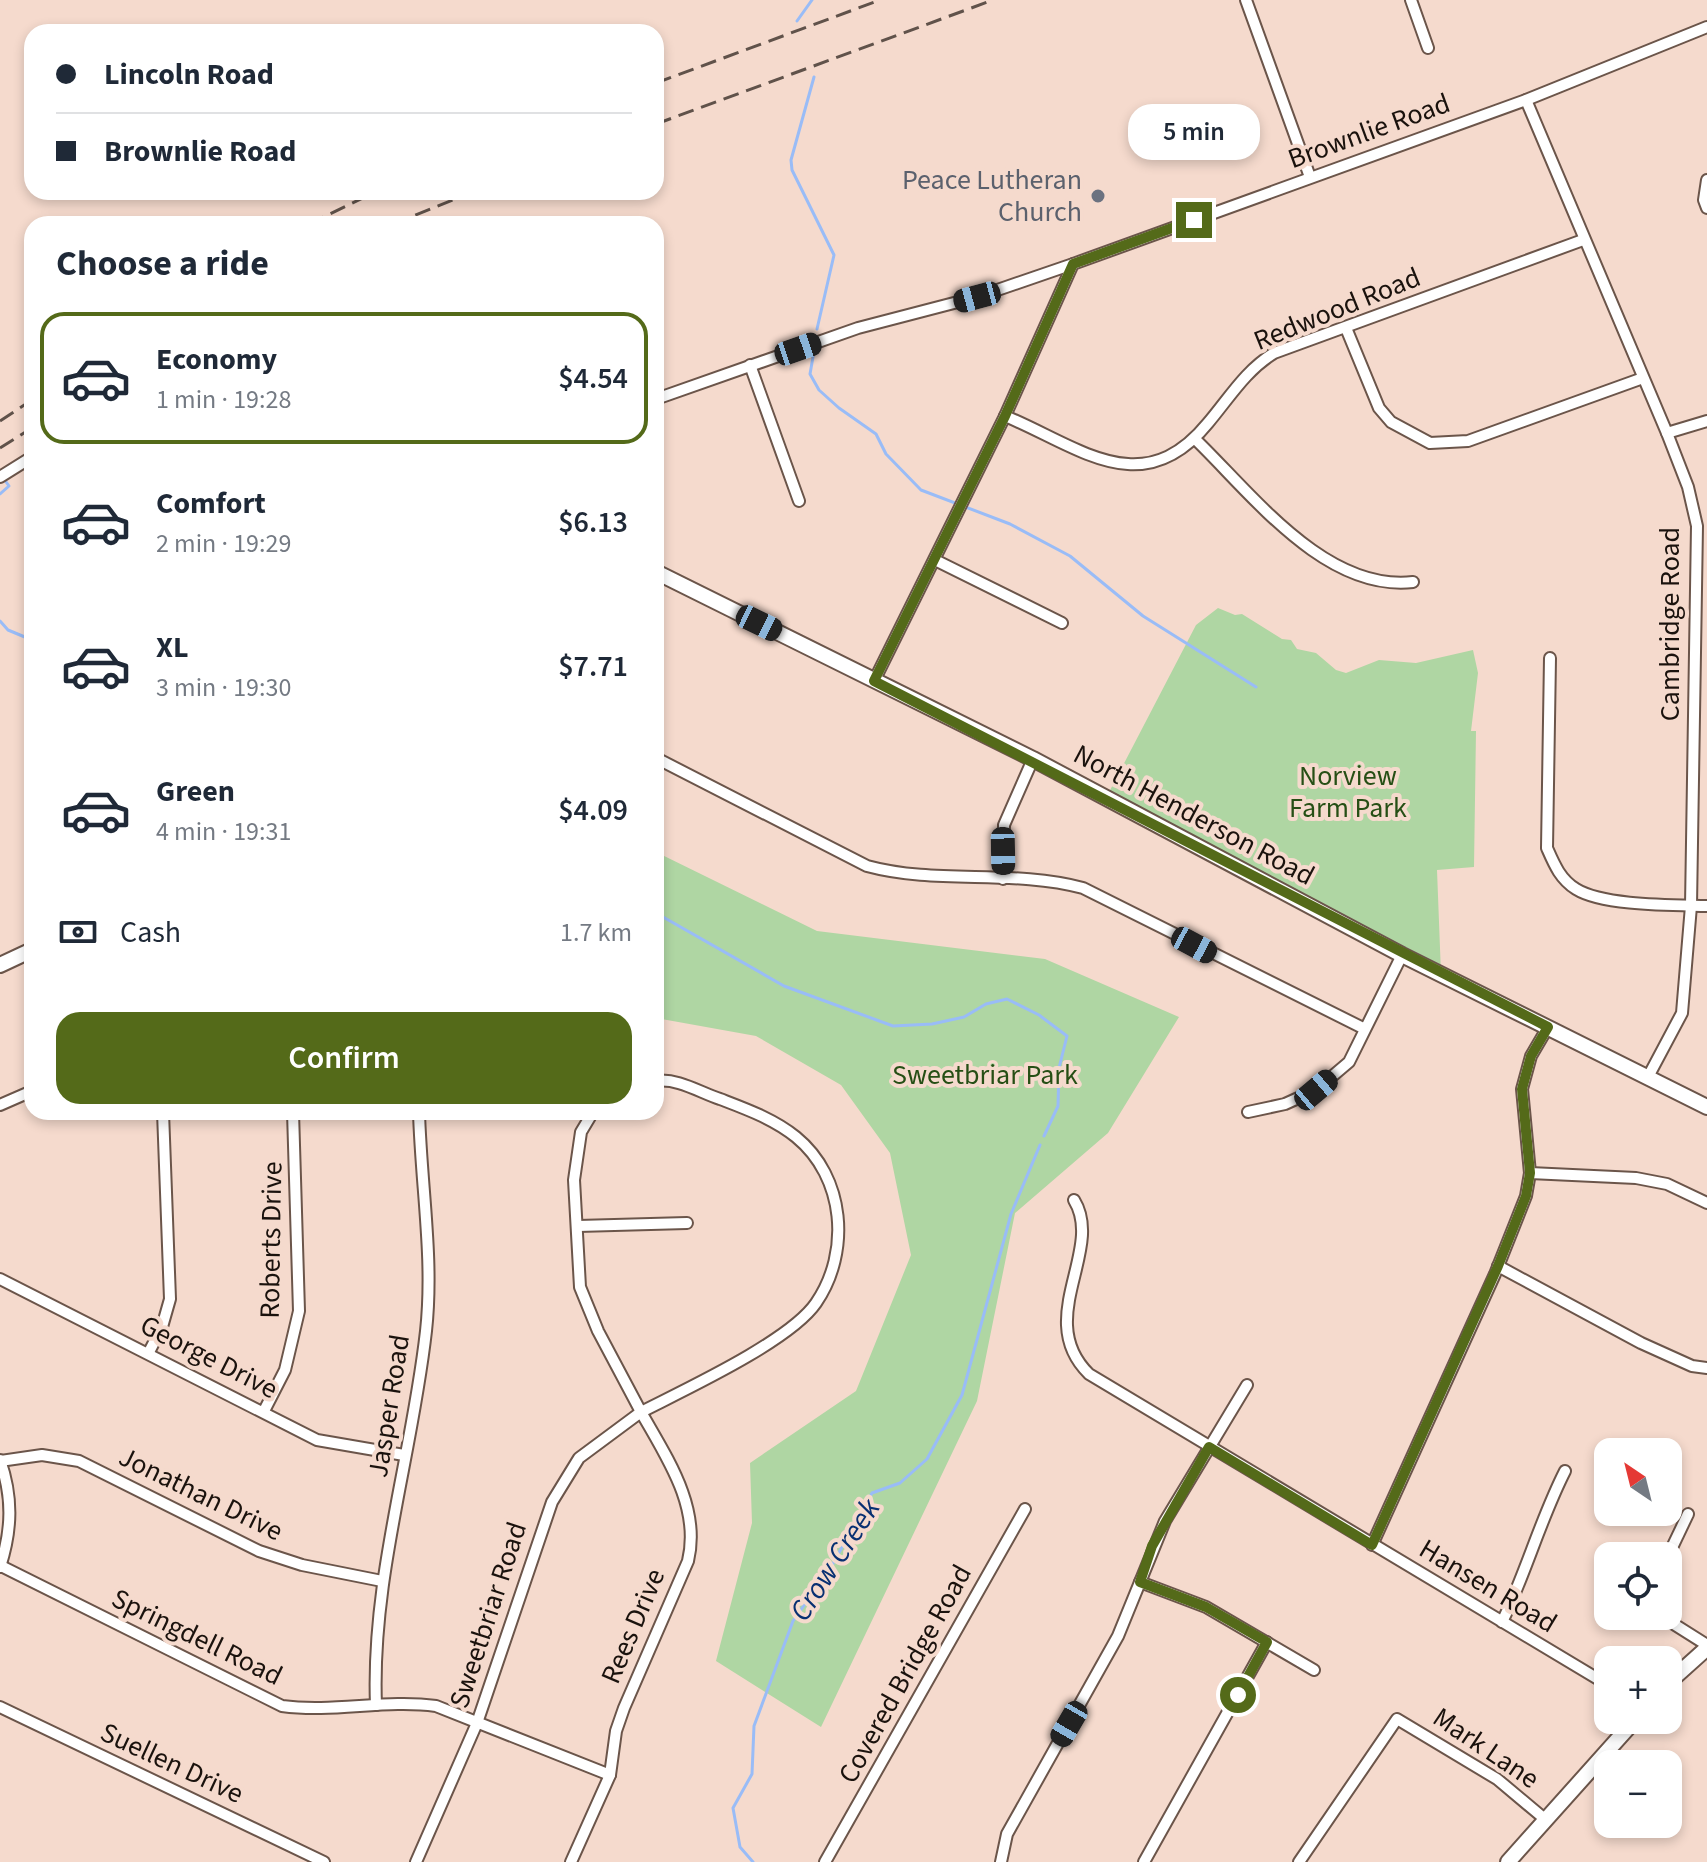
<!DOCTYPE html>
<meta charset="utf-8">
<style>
body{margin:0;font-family:"Source Sans 3",sans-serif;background:#f2f2f3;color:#1f2937;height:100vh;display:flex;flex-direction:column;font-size:30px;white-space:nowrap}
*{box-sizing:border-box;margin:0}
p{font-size:26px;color:#747a83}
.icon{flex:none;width:44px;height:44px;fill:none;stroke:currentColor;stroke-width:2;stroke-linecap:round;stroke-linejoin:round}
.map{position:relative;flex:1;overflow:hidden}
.panel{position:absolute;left:24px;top:216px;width:640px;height:904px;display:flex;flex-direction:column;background:#fff;border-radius:24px;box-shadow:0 4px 12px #0003}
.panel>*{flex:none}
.guide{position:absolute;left:24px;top:24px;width:640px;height:176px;border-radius:24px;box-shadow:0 4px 12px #0003;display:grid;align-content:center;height:176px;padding:0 32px;background:#fff}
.needle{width:52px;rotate:325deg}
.buttons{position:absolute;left:1594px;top:1438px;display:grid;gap:16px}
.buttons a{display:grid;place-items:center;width:88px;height:88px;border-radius:16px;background:#fff;box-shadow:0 4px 12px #0003;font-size:40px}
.end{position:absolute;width:36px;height:36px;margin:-18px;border:10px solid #546a19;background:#fff;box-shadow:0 0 0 4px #fff}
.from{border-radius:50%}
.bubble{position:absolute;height:56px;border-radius:24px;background:#fff;box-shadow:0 4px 12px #0003;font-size:26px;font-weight:600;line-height:56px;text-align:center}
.car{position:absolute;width:24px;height:48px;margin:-24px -12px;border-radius:10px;box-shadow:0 0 6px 2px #0007;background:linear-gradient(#222 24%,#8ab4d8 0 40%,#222 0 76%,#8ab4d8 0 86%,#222 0)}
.guide b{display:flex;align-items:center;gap:28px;height:76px;font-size:30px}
.guide b+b{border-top:2px solid #e0e1e3}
.guide i{width:20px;height:20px;background:#1f2937}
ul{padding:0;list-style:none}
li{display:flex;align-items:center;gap:24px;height:132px;margin:0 16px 12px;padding:0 16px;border:4px solid transparent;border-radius:24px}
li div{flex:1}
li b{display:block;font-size:30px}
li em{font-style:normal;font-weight:600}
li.current{border-color:#546a19}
li>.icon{width:72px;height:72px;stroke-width:1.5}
h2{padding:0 32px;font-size:36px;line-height:96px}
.pay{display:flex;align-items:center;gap:20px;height:88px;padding:0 32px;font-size:30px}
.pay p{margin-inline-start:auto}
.button{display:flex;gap:16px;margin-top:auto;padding:16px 32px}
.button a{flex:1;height:92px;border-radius:24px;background:#546a19;color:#fff;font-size:32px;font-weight:600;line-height:92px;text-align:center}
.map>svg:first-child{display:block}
</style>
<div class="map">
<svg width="1707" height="1862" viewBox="0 0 1707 1862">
<rect width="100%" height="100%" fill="#f5dacd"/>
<g fill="#afd6a3">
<polygon points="1218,608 1235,615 1242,614 1282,639 1291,640 1297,649 1316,653 1336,670 1346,673 1379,660 1416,663 1473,650 1478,673 1471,731 1476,731 1474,867 1437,870 1441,974 1106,798 1196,625"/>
<polygon points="656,852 817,931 1045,959 1179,1017 1108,1133 1015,1213 977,1401 821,1727 716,1661 752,1523 750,1463 856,1391 911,1255 890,1153 841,1085 756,1036 656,1018"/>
</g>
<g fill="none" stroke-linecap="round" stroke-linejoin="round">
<g stroke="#99bcf7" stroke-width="3">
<polyline points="797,21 812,0"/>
<polyline points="814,77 791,160 792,170 834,255 817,329"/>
<polyline points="813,357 810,374 819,390 839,408 876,434 886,454 921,490 1010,524 1070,556 1143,616 1256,687"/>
<polyline points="0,494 9,486 4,479"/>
<polyline points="0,621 8,630 32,640"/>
<polyline points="656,913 784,986 893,1026 932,1024 964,1017 986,1004 1007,999 1039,1015 1067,1036 1059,1068 1058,1106 1044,1136"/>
<polyline points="753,1862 740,1847 733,1808 752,1774 754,1726 793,1621 831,1567 872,1493 900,1483 927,1459 962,1395 1011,1214 1040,1145"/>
</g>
<defs>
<g id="minor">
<polyline points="1246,0 1310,177"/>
<polyline points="1411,0 1428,48"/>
<polyline points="1526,100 1667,433 1688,487 1697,526 1691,906 1682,1013 1648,1077"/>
<polyline points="1707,180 1704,200 1707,208"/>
<polyline points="1346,328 1379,408 1391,422 1430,443 1468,441 1643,378"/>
<polyline points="750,365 799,501"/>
<polyline points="656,399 858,328 977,297 1073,264"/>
<path d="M1005 416C1078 446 1142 504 1208 423 1230 397 1245 371 1274 353L1583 240"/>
<polyline points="1667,433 1707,421"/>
<path d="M1195 439C1252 494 1325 592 1413 582"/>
<polyline points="0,477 32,457"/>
<polyline points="935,560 1062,623"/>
<path d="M1550 658 1547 848C1554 864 1560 879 1576 889 1603 906 1673 905 1707 906"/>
<polyline points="874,681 1005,416 1073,264 1526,100 1707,27"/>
<path d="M656 758 867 866C937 885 1013 869 1083 888L1363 1028"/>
<polyline points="1003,879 1004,825 1033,759"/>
<polyline points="0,1105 32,1091"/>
<path d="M593 1112 581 1132 574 1180 580 1287 598 1331 641 1412C686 1389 790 1341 816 1303 851 1252 845 1177 796 1137 774 1119 746 1109 720 1099 699 1092 678 1078 656 1081"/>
<polyline points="1248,1112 1285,1104 1316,1090 1349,1062 1402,955"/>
<polyline points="1530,1173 1636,1178 1667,1184 1707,1203"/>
<path d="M1074 1200C1105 1250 1033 1319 1089 1374L1608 1685"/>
<polyline points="578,1226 687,1223"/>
<polyline points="1498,1266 1641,1343 1692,1366 1707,1368"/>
<polyline points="0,1279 317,1440 404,1455"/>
<polyline points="149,1352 162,1327 170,1299 163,1112"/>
<polyline points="264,1411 285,1370 299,1311 293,1112"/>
<path d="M0 1460C13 1497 12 1530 0 1567"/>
<polyline points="0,1461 42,1455 79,1461 259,1551 302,1565 382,1581"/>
<polyline points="1372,1545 1495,1274 1526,1196 1530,1173 1522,1089 1531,1056 1548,1027"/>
<polyline points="1668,1556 1688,1514"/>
<path d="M1 1566 282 1706C334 1713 385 1699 436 1706L610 1775"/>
<polyline points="1140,1582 1206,1607 1314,1670"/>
<polyline points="1661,1616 1707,1645"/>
<path d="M1502 1622C1526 1573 1540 1520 1565 1471"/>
<path d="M376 1705C371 1579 412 1457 426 1331 434 1259 421 1185 419 1112"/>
<polyline points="0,1707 324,1862"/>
<path d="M416 1862 477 1723 552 1502 579 1458 641 1412C667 1458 701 1507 688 1561L624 1708 616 1731 610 1775 571 1862"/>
<polyline points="825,1862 1025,1509"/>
<polyline points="1001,1862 1007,1834 1118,1636 1165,1521 1247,1385"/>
<polyline points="1144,1862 1267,1642"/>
<polyline points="1299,1862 1397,1719 1497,1779 1546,1820"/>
</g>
<g id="tertiary">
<polyline points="656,572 1033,759 1402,955 1707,1107"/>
<polyline points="0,965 32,950"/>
</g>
<g id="secondary">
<polyline points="1668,1683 1707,1648"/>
<polyline points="1508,1862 1635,1720"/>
</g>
</defs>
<use href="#minor" stroke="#6b554a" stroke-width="14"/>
<use href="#tertiary" stroke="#6b554a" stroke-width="18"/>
<use href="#secondary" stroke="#6b554a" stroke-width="18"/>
<use href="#minor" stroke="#fff" stroke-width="10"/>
<use href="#tertiary" stroke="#fff" stroke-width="14"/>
<use href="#secondary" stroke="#fff" stroke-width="14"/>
<g stroke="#60524a" stroke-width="3" stroke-dasharray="16 8" stroke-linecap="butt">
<polyline points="656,83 880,0"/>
<polyline points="656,124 993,0"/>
<polyline points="309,224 375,192"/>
<polyline points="393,224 473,192"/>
<polyline points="0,421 32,400"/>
<polyline points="0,448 32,428"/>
</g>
</g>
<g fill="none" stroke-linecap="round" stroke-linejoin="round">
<polyline stroke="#546a19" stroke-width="10" points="1194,220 1073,264 1005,416 874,681 1548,1027 1531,1056 1522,1089 1530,1173 1526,1196 1498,1266 1372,1545 1209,1447 1152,1546 1140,1582 1206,1607 1267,1642 1238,1695"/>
</g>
<circle fill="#6b7280" stroke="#f5dacd" stroke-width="3" cx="1098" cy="196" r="8"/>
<g text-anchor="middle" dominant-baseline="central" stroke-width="8" stroke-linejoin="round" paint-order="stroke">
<g font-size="28" fill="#1a120d" stroke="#f5dacd">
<text transform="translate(1369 131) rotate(-20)">Brownlie Road</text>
<text transform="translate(1337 309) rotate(-22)">Redwood Road</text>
<text transform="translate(1670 624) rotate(-90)">Cambridge Road</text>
<text transform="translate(1194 815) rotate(28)">North Henderson Road</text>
<text transform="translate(271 1240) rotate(-89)">Roberts Drive</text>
<text transform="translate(209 1357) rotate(27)">George Drive</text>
<text transform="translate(389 1406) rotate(-81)">Jasper Road</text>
<text transform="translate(201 1494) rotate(26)">Jonathan Drive</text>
<text transform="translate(1488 1586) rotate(31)">Hansen Road</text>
<text transform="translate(488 1615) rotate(-72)">Sweetbriar Road</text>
<text transform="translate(633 1626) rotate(-67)">Rees Drive</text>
<text transform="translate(197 1637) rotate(26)">Springdell Road</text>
<text transform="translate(905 1674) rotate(-61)">Covered Bridge Road</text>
<text transform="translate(1486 1748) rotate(34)">Mark Lane</text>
<text transform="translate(172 1763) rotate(25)">Suellen Drive</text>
</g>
<g font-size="28" fill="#5b616d" stroke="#f5dacd" text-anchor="end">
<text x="1082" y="180">Peace Lutheran<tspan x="1082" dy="32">Church</tspan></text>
</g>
<g font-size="28" fill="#264f15" stroke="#f5dacd">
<text x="1348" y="776">Norview<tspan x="1348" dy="32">Farm Park</tspan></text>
<text x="985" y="1075">Sweetbriar Park</text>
</g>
<g font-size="30" font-style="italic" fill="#083072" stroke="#f5dacd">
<text transform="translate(835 1560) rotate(-57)">Crow Creek</text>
</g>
</g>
</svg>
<div class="buttons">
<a><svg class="needle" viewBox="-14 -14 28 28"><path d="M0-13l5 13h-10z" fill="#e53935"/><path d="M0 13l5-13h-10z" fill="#747a83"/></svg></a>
<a><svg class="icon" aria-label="locate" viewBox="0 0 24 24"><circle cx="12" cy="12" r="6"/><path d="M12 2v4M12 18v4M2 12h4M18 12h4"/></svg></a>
<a>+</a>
<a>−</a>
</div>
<i class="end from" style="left:1238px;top:1695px"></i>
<i class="end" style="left:1194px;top:220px"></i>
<div class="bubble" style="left:1128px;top:104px;width:132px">5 min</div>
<i class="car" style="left:977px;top:297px;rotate:255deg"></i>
<i class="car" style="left:798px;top:349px;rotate:71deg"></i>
<i class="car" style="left:759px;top:623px;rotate:116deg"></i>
<i class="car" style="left:1003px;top:851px;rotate:179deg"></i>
<i class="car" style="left:1194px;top:945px;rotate:118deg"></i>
<i class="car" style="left:1316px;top:1090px;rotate:50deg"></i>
<i class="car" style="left:1069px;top:1724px;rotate:210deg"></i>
<div class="guide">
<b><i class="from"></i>Lincoln Road</b>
<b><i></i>Brownlie Road</b>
</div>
<section class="panel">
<h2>Choose a ride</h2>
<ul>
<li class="current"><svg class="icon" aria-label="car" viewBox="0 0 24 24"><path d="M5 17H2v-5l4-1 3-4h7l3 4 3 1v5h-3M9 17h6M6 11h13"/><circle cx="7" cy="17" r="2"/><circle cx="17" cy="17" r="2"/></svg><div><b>Economy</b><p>1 min · 19:28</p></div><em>$4.54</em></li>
<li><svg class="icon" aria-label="car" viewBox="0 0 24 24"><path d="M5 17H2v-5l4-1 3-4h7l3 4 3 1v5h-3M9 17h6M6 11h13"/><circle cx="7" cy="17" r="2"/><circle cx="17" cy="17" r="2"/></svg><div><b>Comfort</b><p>2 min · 19:29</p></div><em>$6.13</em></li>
<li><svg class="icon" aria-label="car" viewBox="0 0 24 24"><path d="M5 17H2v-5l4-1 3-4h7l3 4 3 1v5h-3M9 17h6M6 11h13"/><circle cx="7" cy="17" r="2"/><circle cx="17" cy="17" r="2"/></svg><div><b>XL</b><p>3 min · 19:30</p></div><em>$7.71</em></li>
<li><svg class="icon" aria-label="car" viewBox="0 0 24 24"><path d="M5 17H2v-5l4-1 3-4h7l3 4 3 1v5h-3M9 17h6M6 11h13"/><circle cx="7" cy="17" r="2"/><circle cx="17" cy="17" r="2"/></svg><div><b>Green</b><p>4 min · 19:31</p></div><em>$4.09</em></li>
</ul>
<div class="pay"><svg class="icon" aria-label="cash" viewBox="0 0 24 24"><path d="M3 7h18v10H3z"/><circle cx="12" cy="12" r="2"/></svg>Cash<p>1.7 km</p></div>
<div class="button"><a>Confirm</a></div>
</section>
</div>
